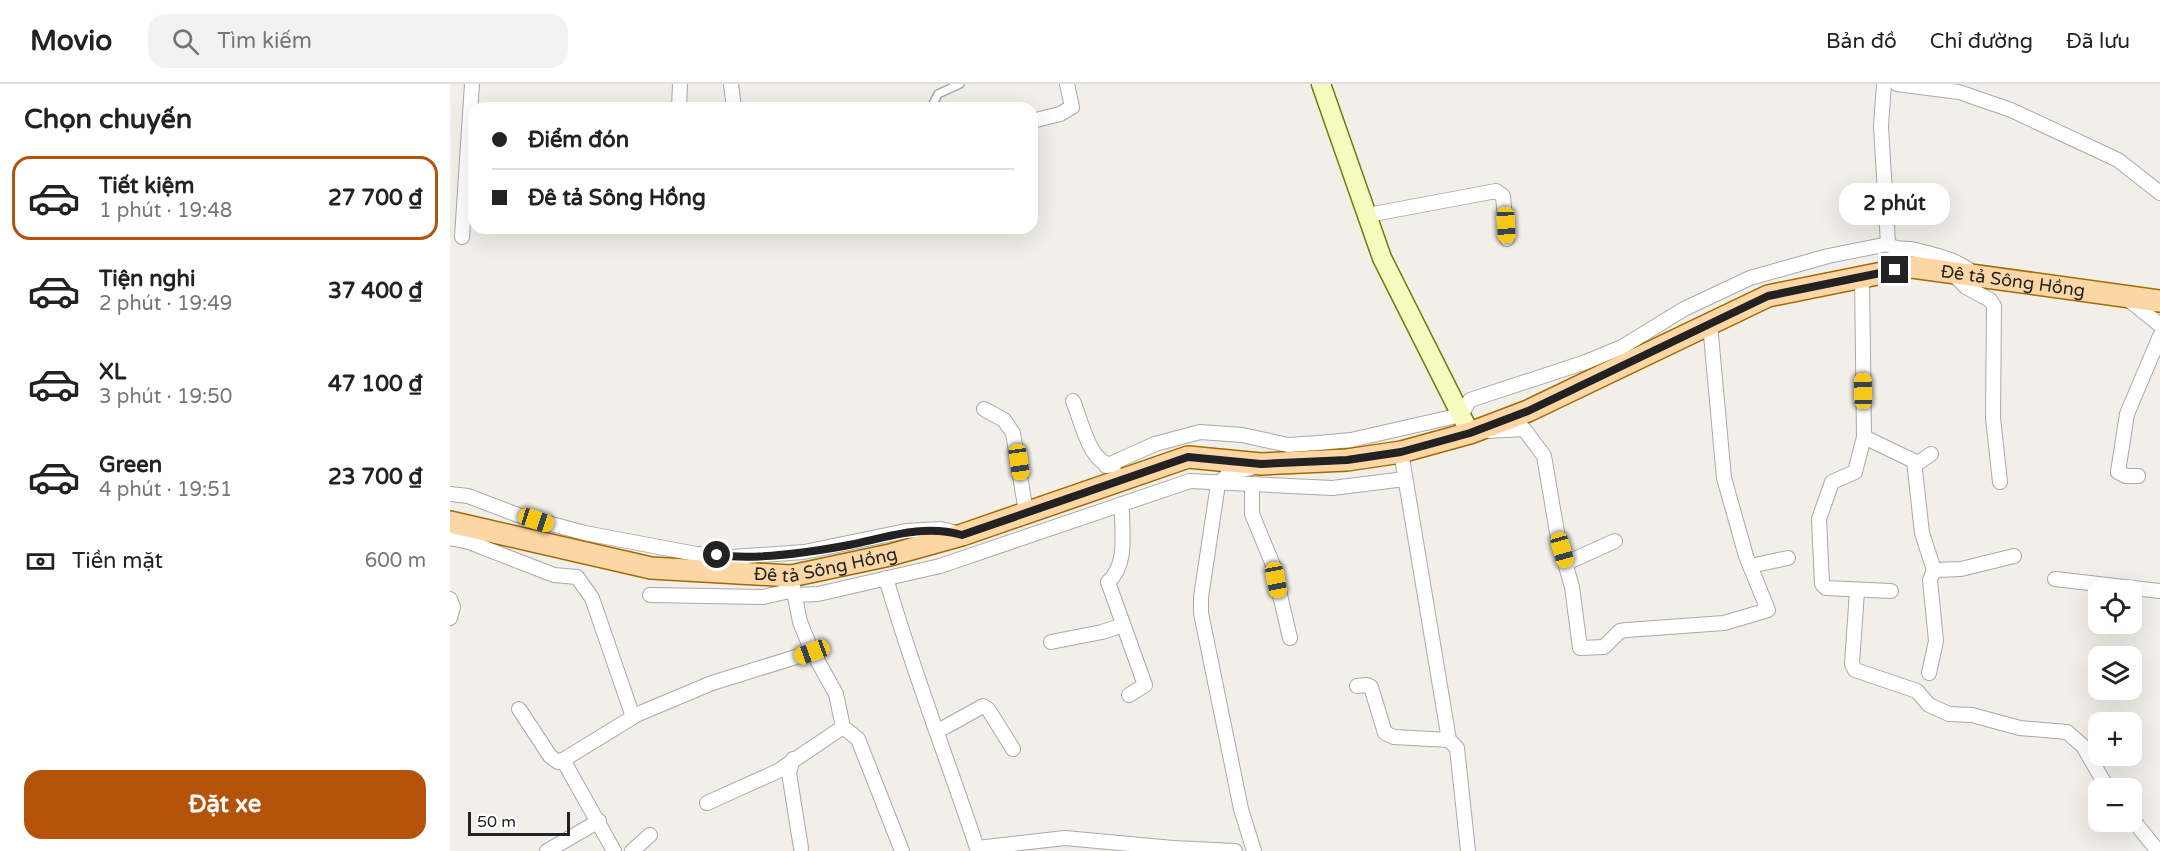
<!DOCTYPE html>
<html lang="vi">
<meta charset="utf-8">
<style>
body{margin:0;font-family:"Varela Round",sans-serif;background:#f2f2f2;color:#222;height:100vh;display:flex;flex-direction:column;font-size:22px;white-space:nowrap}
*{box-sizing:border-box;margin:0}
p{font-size:20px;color:#767676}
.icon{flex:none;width:33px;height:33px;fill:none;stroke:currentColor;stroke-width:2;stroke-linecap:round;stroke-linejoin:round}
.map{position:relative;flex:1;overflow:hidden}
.side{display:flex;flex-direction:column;background:#fff;width:450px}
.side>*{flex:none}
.guide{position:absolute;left:18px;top:18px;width:570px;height:132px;border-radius:18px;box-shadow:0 6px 24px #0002;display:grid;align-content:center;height:132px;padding:0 24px;background:#fff}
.buttons{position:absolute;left:1638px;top:496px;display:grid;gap:12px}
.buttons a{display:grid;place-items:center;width:54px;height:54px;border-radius:12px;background:#fff;box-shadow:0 6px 24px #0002;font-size:30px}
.scale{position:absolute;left:18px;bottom:15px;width:102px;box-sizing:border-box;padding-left:6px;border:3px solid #222;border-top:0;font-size:16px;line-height:21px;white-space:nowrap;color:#222;-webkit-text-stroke:4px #fff;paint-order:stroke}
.end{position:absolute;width:27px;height:27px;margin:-14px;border:8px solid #222;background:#fff;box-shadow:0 0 0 3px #fff}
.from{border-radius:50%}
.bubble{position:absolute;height:42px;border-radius:18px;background:#fff;box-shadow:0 6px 24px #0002;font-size:20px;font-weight:700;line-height:42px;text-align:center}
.car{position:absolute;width:18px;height:36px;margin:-18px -9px;border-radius:8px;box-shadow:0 0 4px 2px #0007;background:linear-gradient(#f5c518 24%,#345 0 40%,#f5c518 0 76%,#345 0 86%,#f5c518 0)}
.guide b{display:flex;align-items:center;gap:21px;height:57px;font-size:22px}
.guide b+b{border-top:2px solid #e0e0e0}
.guide i{width:15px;height:15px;background:#222}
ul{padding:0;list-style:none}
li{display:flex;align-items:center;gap:18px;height:84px;margin:0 12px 9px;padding:0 12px;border:3px solid transparent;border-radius:18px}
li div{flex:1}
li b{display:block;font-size:22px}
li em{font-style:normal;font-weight:700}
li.active{border-color:#b45309}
li>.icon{width:54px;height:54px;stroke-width:1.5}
h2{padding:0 24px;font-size:27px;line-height:72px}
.pay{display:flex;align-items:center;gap:15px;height:66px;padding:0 24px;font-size:22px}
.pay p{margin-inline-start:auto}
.action{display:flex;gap:12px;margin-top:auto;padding:12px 24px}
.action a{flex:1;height:69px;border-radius:18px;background:#b45309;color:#fff;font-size:24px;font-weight:700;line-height:69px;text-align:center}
header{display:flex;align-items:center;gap:36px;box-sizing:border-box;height:84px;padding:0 30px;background:#fff;border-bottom:2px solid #e0e0e0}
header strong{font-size:28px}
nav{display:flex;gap:33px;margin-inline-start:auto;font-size:21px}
.search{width:420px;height:54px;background:#f2f2f2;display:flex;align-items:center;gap:15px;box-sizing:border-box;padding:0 21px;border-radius:18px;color:#767676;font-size:22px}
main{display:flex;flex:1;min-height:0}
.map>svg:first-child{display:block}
</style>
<header>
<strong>Movio</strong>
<div class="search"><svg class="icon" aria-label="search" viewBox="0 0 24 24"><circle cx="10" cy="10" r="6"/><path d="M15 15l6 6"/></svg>Tìm kiếm</div>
<nav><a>Bản đồ</a><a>Chỉ đường</a><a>Đã lưu</a></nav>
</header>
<main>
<section class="side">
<h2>Chọn chuyến</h2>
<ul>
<li class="active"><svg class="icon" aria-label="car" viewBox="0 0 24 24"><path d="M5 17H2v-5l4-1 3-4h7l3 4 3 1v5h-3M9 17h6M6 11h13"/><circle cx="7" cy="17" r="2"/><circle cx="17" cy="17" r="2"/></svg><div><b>Tiết kiệm</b><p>1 phút · 19:48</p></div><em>27 700 ₫</em></li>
<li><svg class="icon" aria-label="car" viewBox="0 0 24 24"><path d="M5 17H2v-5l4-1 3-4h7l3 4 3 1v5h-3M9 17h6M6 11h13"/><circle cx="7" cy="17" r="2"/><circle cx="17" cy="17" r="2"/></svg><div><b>Tiện nghi</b><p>2 phút · 19:49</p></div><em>37 400 ₫</em></li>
<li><svg class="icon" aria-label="car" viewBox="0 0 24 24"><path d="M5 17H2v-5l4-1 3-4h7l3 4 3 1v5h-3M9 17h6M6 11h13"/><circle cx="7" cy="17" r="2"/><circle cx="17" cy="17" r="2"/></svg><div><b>XL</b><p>3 phút · 19:50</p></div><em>47 100 ₫</em></li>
<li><svg class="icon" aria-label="car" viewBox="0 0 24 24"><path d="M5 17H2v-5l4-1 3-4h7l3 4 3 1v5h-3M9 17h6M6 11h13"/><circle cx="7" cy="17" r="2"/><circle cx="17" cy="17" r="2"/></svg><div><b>Green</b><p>4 phút · 19:51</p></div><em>23 700 ₫</em></li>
</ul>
<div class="pay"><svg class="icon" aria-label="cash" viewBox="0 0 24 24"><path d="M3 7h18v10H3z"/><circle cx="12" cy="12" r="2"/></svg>Tiền mặt<p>600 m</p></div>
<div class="action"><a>Đặt xe</a></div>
</section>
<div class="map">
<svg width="1710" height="767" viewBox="0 0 1710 767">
<rect width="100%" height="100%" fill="#f2efe9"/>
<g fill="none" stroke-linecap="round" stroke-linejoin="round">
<defs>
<polyline id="lane" points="481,24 488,10 510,0"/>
<g id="street">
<polyline points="281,0 284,24"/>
<path d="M1434 0 1431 42 1438 160C1445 166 1453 164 1461 165 1479 169 1505 175 1519 186"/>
<polyline points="1447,0 1509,8 1561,26 1668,76 1710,109"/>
<polyline points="229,24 230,0"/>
<polyline points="582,37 610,30 622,23 617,0"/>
<polyline points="918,131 1046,107 1053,112 1057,155"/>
<polyline points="12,153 22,0"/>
<polyline points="1501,188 1516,203 1540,216 1544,222 1543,334 1550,398"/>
<polyline points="1412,193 1414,353 1468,379 1481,370"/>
<polyline points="1674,212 1710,241"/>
<path d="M623 317C632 338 639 380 664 382"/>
<polyline points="534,325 554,336 563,349 576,428"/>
<polyline points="1039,347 1074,345 1094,372 1108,454 1122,503 1130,564 1154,563 1170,547 1177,546 1274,539 1318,526 1296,472 1274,394 1260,240"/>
<polyline points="1414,353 1405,388 1382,398 1369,435 1372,500 1376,504 1441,507"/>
<polyline points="951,368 999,656 1007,664 1018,767"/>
<polyline points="1464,377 1472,449 1484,486 1511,485 1564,472"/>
<polyline points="656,382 705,360 750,348 792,351 838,361 868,359 901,356 1011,331 1020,316 1136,278 1172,263 1234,225 1300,194 1378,172 1438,160"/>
<polyline points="801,384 781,388 768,400 751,513 751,529 791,725 804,767"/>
<polyline points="1688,392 1676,392 1668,388 1677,330 1710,252"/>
<polyline points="802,402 802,430 823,481 840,554"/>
<polyline points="0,410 18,412 68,431 135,449 246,470 282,473 354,468 456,447 491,445 510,450"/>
<path d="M672 420C671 445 679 480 658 498L695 601 679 611"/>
<polyline points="0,454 19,458 104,491 127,493 142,514 183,633"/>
<polyline points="1116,479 1165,457"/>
<polyline points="1300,482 1338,474"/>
<path d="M436 494C462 585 497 674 527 764L615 754 723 764 785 767"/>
<polyline points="1605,495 1710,507"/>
<polyline points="343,503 350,538 361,565 386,610 393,643 408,655 452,767"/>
<polyline points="1407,507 1402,580 1405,586 1467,607 1479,621 1499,630 1522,631 1570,644 1617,648 1633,662 1658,705"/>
<polyline points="200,511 313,513 344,506"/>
<polyline points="345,511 368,510 490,482 740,397 882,404 955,395"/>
<polyline points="0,515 3,523 0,534"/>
<polyline points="601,558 652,548 673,541"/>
<polyline points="1479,589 1486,557 1480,496 1484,486"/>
<polyline points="907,602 917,601 921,603 935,649 944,653 999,656"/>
<polyline points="69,625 100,672 108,678 113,676"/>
<polyline points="488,647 533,622 538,625 563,665"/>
<polyline points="343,675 339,689 351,764"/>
<polyline points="257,719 328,687 393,643"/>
<polyline points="1682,735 1708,767"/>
<polyline points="97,767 149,737"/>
<polyline points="164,767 113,676 188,630 262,599 362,568"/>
<polyline points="182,767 200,751"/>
</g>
<polyline id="secondary" points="871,0 932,174 1020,349"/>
<g id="primary">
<path id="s1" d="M0 438 201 484 341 492 440 471 512 451 738 373 811 380 897 376 951 368 1020 349 1078 327 1318 212 1462 183 1710 217"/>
</g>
</defs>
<use href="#lane" stroke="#a9a9a9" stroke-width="10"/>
<use href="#street" stroke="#a9a9a9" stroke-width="16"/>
<use href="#secondary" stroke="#707d05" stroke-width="21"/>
<use href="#primary" stroke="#a06b00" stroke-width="24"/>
<use href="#lane" stroke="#fff" stroke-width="7"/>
<use href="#street" stroke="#fff" stroke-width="14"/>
<use href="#secondary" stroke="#f7fabf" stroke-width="18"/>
<use href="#primary" stroke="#fcd6a4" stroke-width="21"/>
</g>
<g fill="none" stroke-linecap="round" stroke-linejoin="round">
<path stroke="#222" stroke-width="8" d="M267 471C305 476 362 468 399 461 438 453 473 440 512 451L738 373 811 380 897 376 951 368 1020 349 1078 327 1318 212 1445 186"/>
</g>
<g text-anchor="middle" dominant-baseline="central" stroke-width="4.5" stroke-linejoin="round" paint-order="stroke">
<g font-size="18" fill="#222" stroke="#fff">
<text stroke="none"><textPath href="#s1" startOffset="1624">Đê tả Sông Hồng</textPath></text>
<text stroke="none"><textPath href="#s1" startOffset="382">Đê tả Sông Hồng</textPath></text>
</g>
</g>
</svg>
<div class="buttons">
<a><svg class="icon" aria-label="locate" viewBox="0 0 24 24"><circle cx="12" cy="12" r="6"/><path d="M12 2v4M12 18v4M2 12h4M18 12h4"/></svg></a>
<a><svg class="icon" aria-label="layers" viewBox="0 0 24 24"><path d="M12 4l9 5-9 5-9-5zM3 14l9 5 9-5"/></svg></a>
<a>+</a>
<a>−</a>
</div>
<div class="scale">50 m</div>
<i class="end from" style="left:267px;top:471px"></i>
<i class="end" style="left:1445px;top:186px"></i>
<div class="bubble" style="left:1389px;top:99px;width:111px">2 phút</div>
<i class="car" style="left:1056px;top:141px;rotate:177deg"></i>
<i class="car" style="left:1413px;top:307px;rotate:359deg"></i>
<i class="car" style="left:569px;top:378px;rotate:172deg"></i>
<i class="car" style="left:86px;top:436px;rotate:108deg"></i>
<i class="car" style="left:1112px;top:466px;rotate:164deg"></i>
<i class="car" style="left:826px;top:496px;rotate:169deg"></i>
<i class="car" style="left:362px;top:568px;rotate:250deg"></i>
<div class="guide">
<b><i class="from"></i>Điểm đón</b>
<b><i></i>Đê tả Sông Hồng</b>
</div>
</div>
</main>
